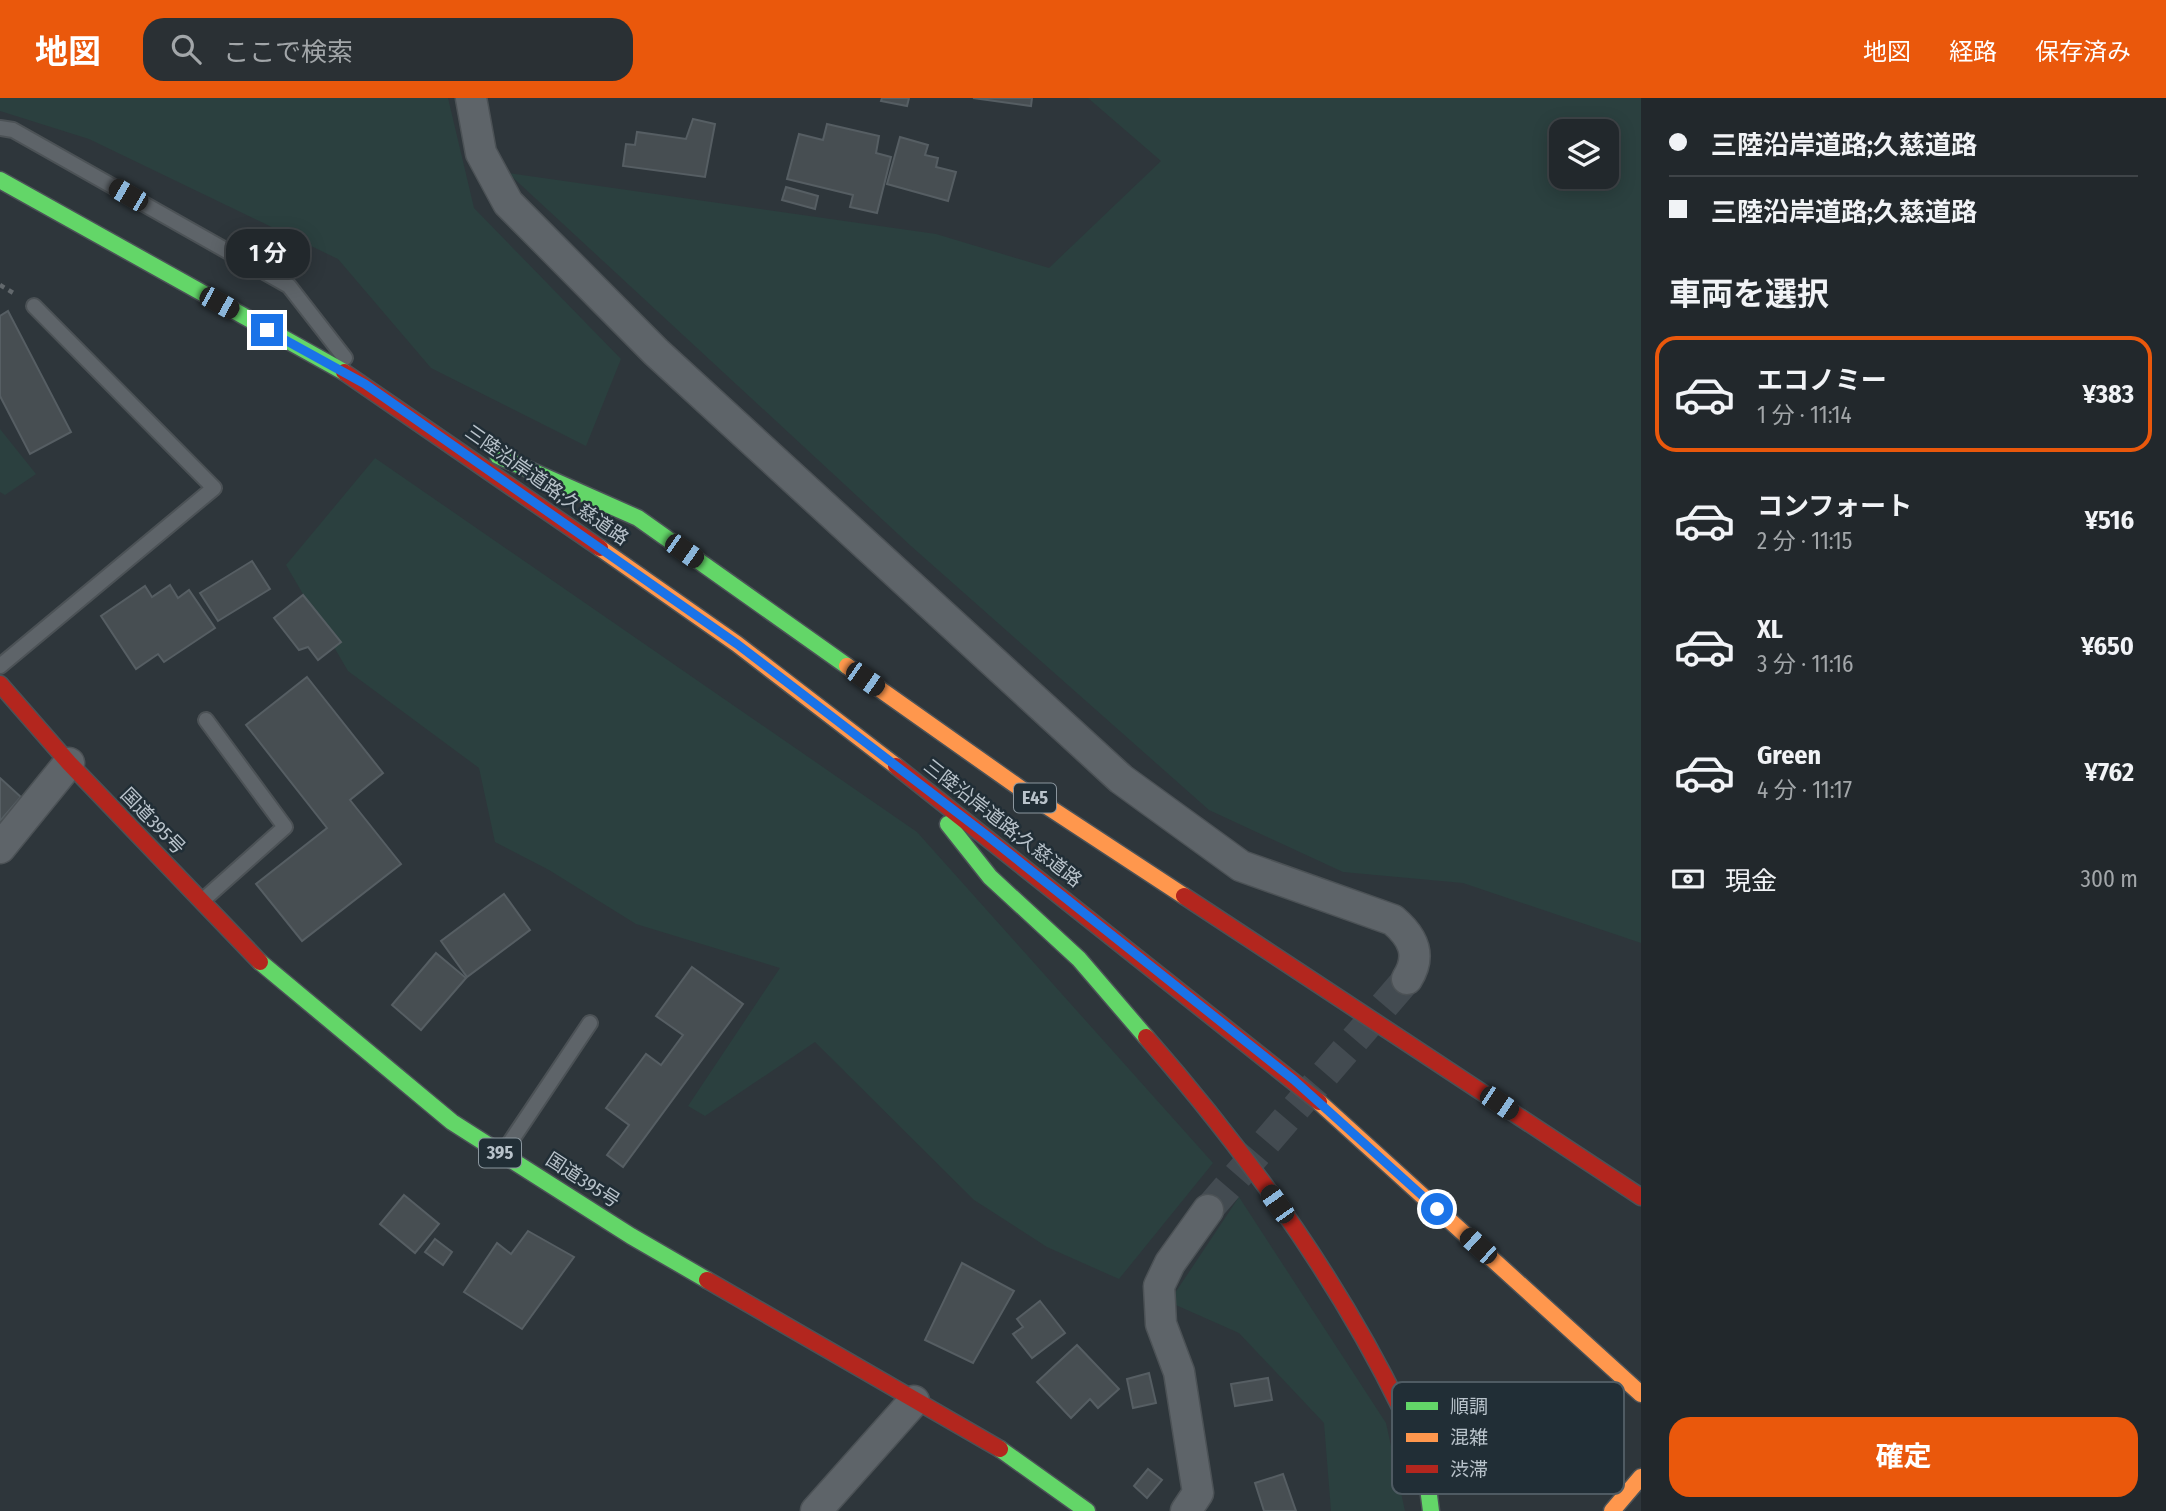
<!DOCTYPE html>
<html lang="ja">
<meta charset="utf-8">
<style>
body{margin:0;font-family:"Fira Sans Condensed","Noto Sans JP",sans-serif;background:#2a3034;color:#f1f3f6;height:100vh;display:flex;flex-direction:column;font-size:26px;white-space:nowrap}
*{box-sizing:border-box;margin:0}
p{font-size:23px;color:#a2a6a9}
.icon{flex:none;width:38px;height:38px;fill:none;stroke:currentColor;stroke-width:2;stroke-linecap:round;stroke-linejoin:round}
.map{position:relative;flex:1;overflow:hidden}
.sheet{display:flex;flex-direction:column;background:#22282c;width:525px}
.sheet>*{flex:none}
.hud{display:grid;align-content:center;height:154px;padding:0 28px;background:#22282c}
.controls{position:absolute;left:1549px;top:21px;display:grid;gap:14px}
.controls a{display:grid;place-items:center;width:70px;height:70px;border-radius:14px;background:#22282c;box-shadow:0 4px 18px #0003,0 0 0 2px #3f4448;font-size:35px}
.end{position:absolute;width:32px;height:32px;margin:-16px;border:9px solid #1a73e8;background:#fff;box-shadow:0 0 0 4px #fff}
.from{border-radius:50%}
.bubble{position:absolute;height:49px;border-radius:21px;background:#22282c;box-shadow:0 4px 18px #0003,0 0 0 2px #3f4448;font-size:23px;font-weight:700;line-height:49px;text-align:center}
.car{position:absolute;width:21px;height:42px;margin:-21px -10px;border-radius:9px;box-shadow:0 0 5px 2px #0007;background:linear-gradient(#222 24%,#8ab4d8 0 40%,#222 0 76%,#8ab4d8 0 86%,#222 0)}
.hud b{display:flex;align-items:center;gap:24px;height:66px;font-size:26px}
.hud b+b{border-top:2px solid #3f4448}
.hud i{width:18px;height:18px;background:#f1f3f6}
ul{padding:0;list-style:none}
li{display:flex;align-items:center;gap:21px;height:116px;margin:0 14px 10px;padding:0 14px;border:4px solid transparent;border-radius:21px}
li div{flex:1}
li b{display:block;font-size:26px}
li em{font-style:normal;font-weight:700}
li.selected{border-color:#ea580c}
li>.icon{width:63px;height:63px;stroke-width:1.5}
h2{padding:0 28px;font-size:32px;line-height:84px}
.pay{display:flex;align-items:center;gap:18px;height:77px;padding:0 28px;font-size:26px}
.pay p{margin-inline-start:auto}
.action{display:flex;gap:14px;margin-top:auto;padding:14px 28px}
.action a{flex:1;height:80px;border-radius:21px;background:#ea580c;color:#fff;font-size:28px;font-weight:700;line-height:80px;text-align:center}
header{display:flex;align-items:center;gap:42px;box-sizing:border-box;height:98px;padding:0 35px;background:#ea580c;color:#fff}
header strong{font-size:33px}
nav{display:flex;gap:38px;margin-inline-start:auto;font-size:24px}
.search{width:490px;height:63px;background:#2a3034;display:flex;align-items:center;gap:18px;box-sizing:border-box;padding:0 24px;border-radius:21px;color:#a2a6a9;font-size:26px}
main{display:flex;flex:1;min-height:0}
.map>svg:first-child{display:block}
</style>
<header>
<strong>地図</strong>
<div class="search"><svg class="icon" aria-label="search" viewBox="0 0 24 24"><circle cx="10" cy="10" r="6"/><path d="M15 15l6 6"/></svg>ここで検索</div>
<nav><a>地図</a><a>経路</a><a>保存済み</a></nav>
</header>
<main>
<div class="map">
<svg width="1641" height="1413" viewBox="0 0 1641 1413">
<rect width="100%" height="100%" fill="#2e363b"/>
<g fill="#2b403f" fill-rule="evenodd">
<polygon points="0,0 448,0 474,110 621,261 586,348 431,270 338,161 89,41 0,13"/>
<path d="M1088 0H1641V845L1463 785 1343 774 1209 712 911 448 508 75 936 136 1049 170 1161 63ZM1561 33H1606V79H1561Z"/>
<polygon points="0,331 36,376 5,397 0,394"/>
<polygon points="375,360 917,734 1213,1065 1119,1181 1047,1149 974,1102 815,944 705,1018 688,1008 780,870 636,826 549,772 495,744 479,670 348,573 286,467"/>
<polygon points="1239,1099 1386,1325 1405,1413 1331,1413 1324,1325 1239,1235 1169,1204"/>
</g>
<g fill="#474e52" stroke="#565e63" stroke-width="2">
<polygon points="882,0 909,0 907,8 881,3"/>
<polygon points="973,0 1032,0 1031,8"/>
<polygon points="693,21 715,26 705,79 623,68 626,46 635,47 637,34 686,41"/>
<polygon points="827,26 879,38 876,55 891,59 877,115 850,109 853,97 787,81 799,36 823,42"/>
<polygon points="900,39 928,47 925,57 938,60 936,69 956,74 948,103 887,86"/>
<polygon points="786,89 818,98 815,111 782,102"/>
<polygon points="8,213 71,334 30,356 0,298 0,218"/>
<polygon points="252,463 270,491 218,523 200,495"/>
<polygon points="170,487 178,500 189,492 215,530 164,564 158,556 136,571 101,518 145,488 152,499"/>
<polygon points="303,497 341,544 318,562 308,549 299,552 274,520"/>
<polygon points="307,579 383,675 350,702 401,766 302,843 256,786 327,730 246,627"/>
<polygon points="0,680 21,699 0,723"/>
<polygon points="504,796 530,832 467,879 441,843"/>
<polygon points="436,855 466,880 421,932 392,907"/>
<polygon points="692,869 743,906 623,1069 607,1057 629,1027 606,1010 646,956 661,967 683,937 656,918"/>
<polygon points="404,1097 439,1126 415,1155 380,1126"/>
<polygon points="528,1133 574,1159 522,1231 464,1194 497,1145 511,1156"/>
<polygon points="435,1141 452,1154 443,1167 425,1154"/>
<polygon points="962,1165 1014,1193 973,1265 925,1242"/>
<polygon points="1040,1203 1065,1235 1032,1260 1013,1236 1023,1229 1017,1221"/>
<polygon points="1077,1247 1119,1291 1098,1310 1090,1301 1071,1320 1037,1284"/>
<polygon points="1149,1275 1156,1305 1133,1310 1127,1281"/>
<polygon points="1268,1280 1272,1302 1235,1308 1231,1286"/>
<polygon points="1148,1371 1162,1382 1147,1400 1134,1388"/>
<polygon points="1283,1376 1296,1413 1264,1413 1255,1385"/>
</g>
<g fill="none" stroke-linecap="round" stroke-linejoin="round">
<polyline stroke="#434b51" stroke-width="30" stroke-dasharray="30 15" stroke-linecap="butt" points="1208,1112 1407,881"/>
<defs>
<g id="lane">
<polyline points="0,30 13,32 289,188 345,260"/>
<polyline points="0,568 214,390 34,208"/>
<polyline points="202,803 285,729 206,622"/>
<polyline points="503,1055 590,925"/>
</g>
<g id="street">
<path d="M471 0 481 55 508 105 656 254 1121 681 1241 768 1393 822C1413 839 1422 857 1407 881"/>
<polyline points="0,750 69,665"/>
<polyline points="816,1413 914,1303"/>
<polyline points="1186,1413 1198,1395 1179,1274 1161,1226 1159,1188 1170,1165 1208,1112"/>
</g>
<g id="fast">
<polyline points="0,82 344,274"/>
<polyline points="498,358 638,420 847,568"/>
<polyline points="948,726 990,779 1079,861 1146,939"/>
<polyline points="260,864 452,1024 631,1138 707,1182"/>
<polyline points="1401,1311 1424,1358 1431,1413"/>
<polyline points="1000,1351 1087,1413"/>
</g>
<g id="slow">
<polyline points="600,450 737,546 896,668"/>
<polyline points="847,568 1024,693 1184,798"/>
<polyline points="1319,1004 1641,1296"/>
<polyline points="1612,1413 1641,1379"/>
</g>
<g id="jam">
<polyline points="344,274 600,450"/>
<polyline points="0,586 69,665 260,864"/>
<polyline points="896,668 1319,1004"/>
<polyline points="1184,798 1641,1099"/>
<path d="M1146 939C1244 1051 1336 1178 1401 1311"/>
<polyline points="707,1182 1000,1351"/>
</g>
</defs>
<use href="#lane" stroke="#4c5256" stroke-width="18"/>
<use href="#street" stroke="#4c5256" stroke-width="33"/>
<use href="#fast" stroke="#4b5257" stroke-width="19"/>
<use href="#slow" stroke="#4b5257" stroke-width="19"/>
<use href="#jam" stroke="#4b5257" stroke-width="19"/>
<polyline stroke="#62686c" stroke-width="4.5" stroke-dasharray="5 5" stroke-linecap="butt" points="0,187 15,196"/>
<use href="#lane" stroke="#5e6469" stroke-width="14"/>
<use href="#street" stroke="#5e6469" stroke-width="30"/>
<use href="#fast" stroke="#63d668" stroke-width="16"/>
<use href="#slow" stroke="#ff974d" stroke-width="16"/>
<use href="#jam" stroke="#b3261e" stroke-width="16"/>
</g>
<g fill="none" stroke-linecap="round" stroke-linejoin="round">
<polyline stroke="#1a73e8" stroke-width="9" points="267,232 365,286 737,546 985,736 1294,982 1437,1111"/>
</g>
<g text-anchor="middle" dominant-baseline="central" stroke-width="5" stroke-linejoin="round" paint-order="stroke">
<g fill="#212e36" stroke="#8b969e" stroke-width="2">
<rect x="1014" y="685.5" width="42" height="29" rx="5"/>
<rect x="479" y="1040.5" width="42" height="29" rx="5"/>
</g>
<g font-size="18" font-weight="bold" fill="#b9c3cb">
<text x="1035" y="700">E45</text>
<text x="500" y="1055">395</text>
</g>
<g font-size="19" fill="#b9c3cb" stroke="#212e36">
<text transform="translate(547 387) rotate(35)">三陸沿岸道路;久慈道路</text>
<text transform="translate(153 723) rotate(46)">国道395号</text>
<text transform="translate(1003 725) rotate(38)">三陸沿岸道路;久慈道路</text>
<text transform="translate(583 1082) rotate(33)">国道395号</text>
</g>
</g>
<rect x="1392" y="1284" width="232" height="112" rx="10" fill="#212e36" stroke="#4f5b63" stroke-width="2"/>
<rect x="1406" y="1304" width="32" height="8" fill="#63d668"/>
<rect x="1406" y="1335" width="32" height="9" fill="#ff974d"/>
<rect x="1406" y="1367" width="32" height="8" fill="#b3261e"/>
<g font-size="19" fill="#b9c3cb">
<text x="1450" y="1315">順調</text>
<text x="1450" y="1346">混雑</text>
<text x="1450" y="1378">渋滞</text>
</g>
</svg>
<div class="controls">
<a><svg class="icon" aria-label="layers" viewBox="0 0 24 24"><path d="M12 4l9 5-9 5-9-5zM3 14l9 5 9-5"/></svg></a>
</div>
<i class="end from" style="left:1437px;top:1111px"></i>
<i class="end" style="left:267px;top:232px"></i>
<div class="bubble" style="left:226px;top:131px;width:84px">1 分</div>
<i class="car" style="left:128px;top:97px;rotate:300deg"></i>
<i class="car" style="left:219px;top:205px;rotate:119deg"></i>
<i class="car" style="left:684px;top:453px;rotate:125deg"></i>
<i class="car" style="left:865px;top:581px;rotate:125deg"></i>
<i class="car" style="left:1499px;top:1005px;rotate:124deg"></i>
<i class="car" style="left:1277px;top:1106px;rotate:325deg"></i>
<i class="car" style="left:1478px;top:1148px;rotate:312deg"></i>
</div>
<section class="sheet">
<div class="hud">
<b><i class="from"></i>三陸沿岸道路;久慈道路</b>
<b><i></i>三陸沿岸道路;久慈道路</b>
</div>
<h2>車両を選択</h2>
<ul>
<li class="selected"><svg class="icon" aria-label="car" viewBox="0 0 24 24"><path d="M5 17H2v-5l4-1 3-4h7l3 4 3 1v5h-3M9 17h6M6 11h13"/><circle cx="7" cy="17" r="2"/><circle cx="17" cy="17" r="2"/></svg><div><b>エコノミー</b><p>1 分 · 11:14</p></div><em>¥383</em></li>
<li><svg class="icon" aria-label="car" viewBox="0 0 24 24"><path d="M5 17H2v-5l4-1 3-4h7l3 4 3 1v5h-3M9 17h6M6 11h13"/><circle cx="7" cy="17" r="2"/><circle cx="17" cy="17" r="2"/></svg><div><b>コンフォート</b><p>2 分 · 11:15</p></div><em>¥516</em></li>
<li><svg class="icon" aria-label="car" viewBox="0 0 24 24"><path d="M5 17H2v-5l4-1 3-4h7l3 4 3 1v5h-3M9 17h6M6 11h13"/><circle cx="7" cy="17" r="2"/><circle cx="17" cy="17" r="2"/></svg><div><b>XL</b><p>3 分 · 11:16</p></div><em>¥650</em></li>
<li><svg class="icon" aria-label="car" viewBox="0 0 24 24"><path d="M5 17H2v-5l4-1 3-4h7l3 4 3 1v5h-3M9 17h6M6 11h13"/><circle cx="7" cy="17" r="2"/><circle cx="17" cy="17" r="2"/></svg><div><b>Green</b><p>4 分 · 11:17</p></div><em>¥762</em></li>
</ul>
<div class="pay"><svg class="icon" aria-label="cash" viewBox="0 0 24 24"><path d="M3 7h18v10H3z"/><circle cx="12" cy="12" r="2"/></svg>現金<p>300 m</p></div>
<div class="action"><a>確定</a></div>
</section>
</main>
